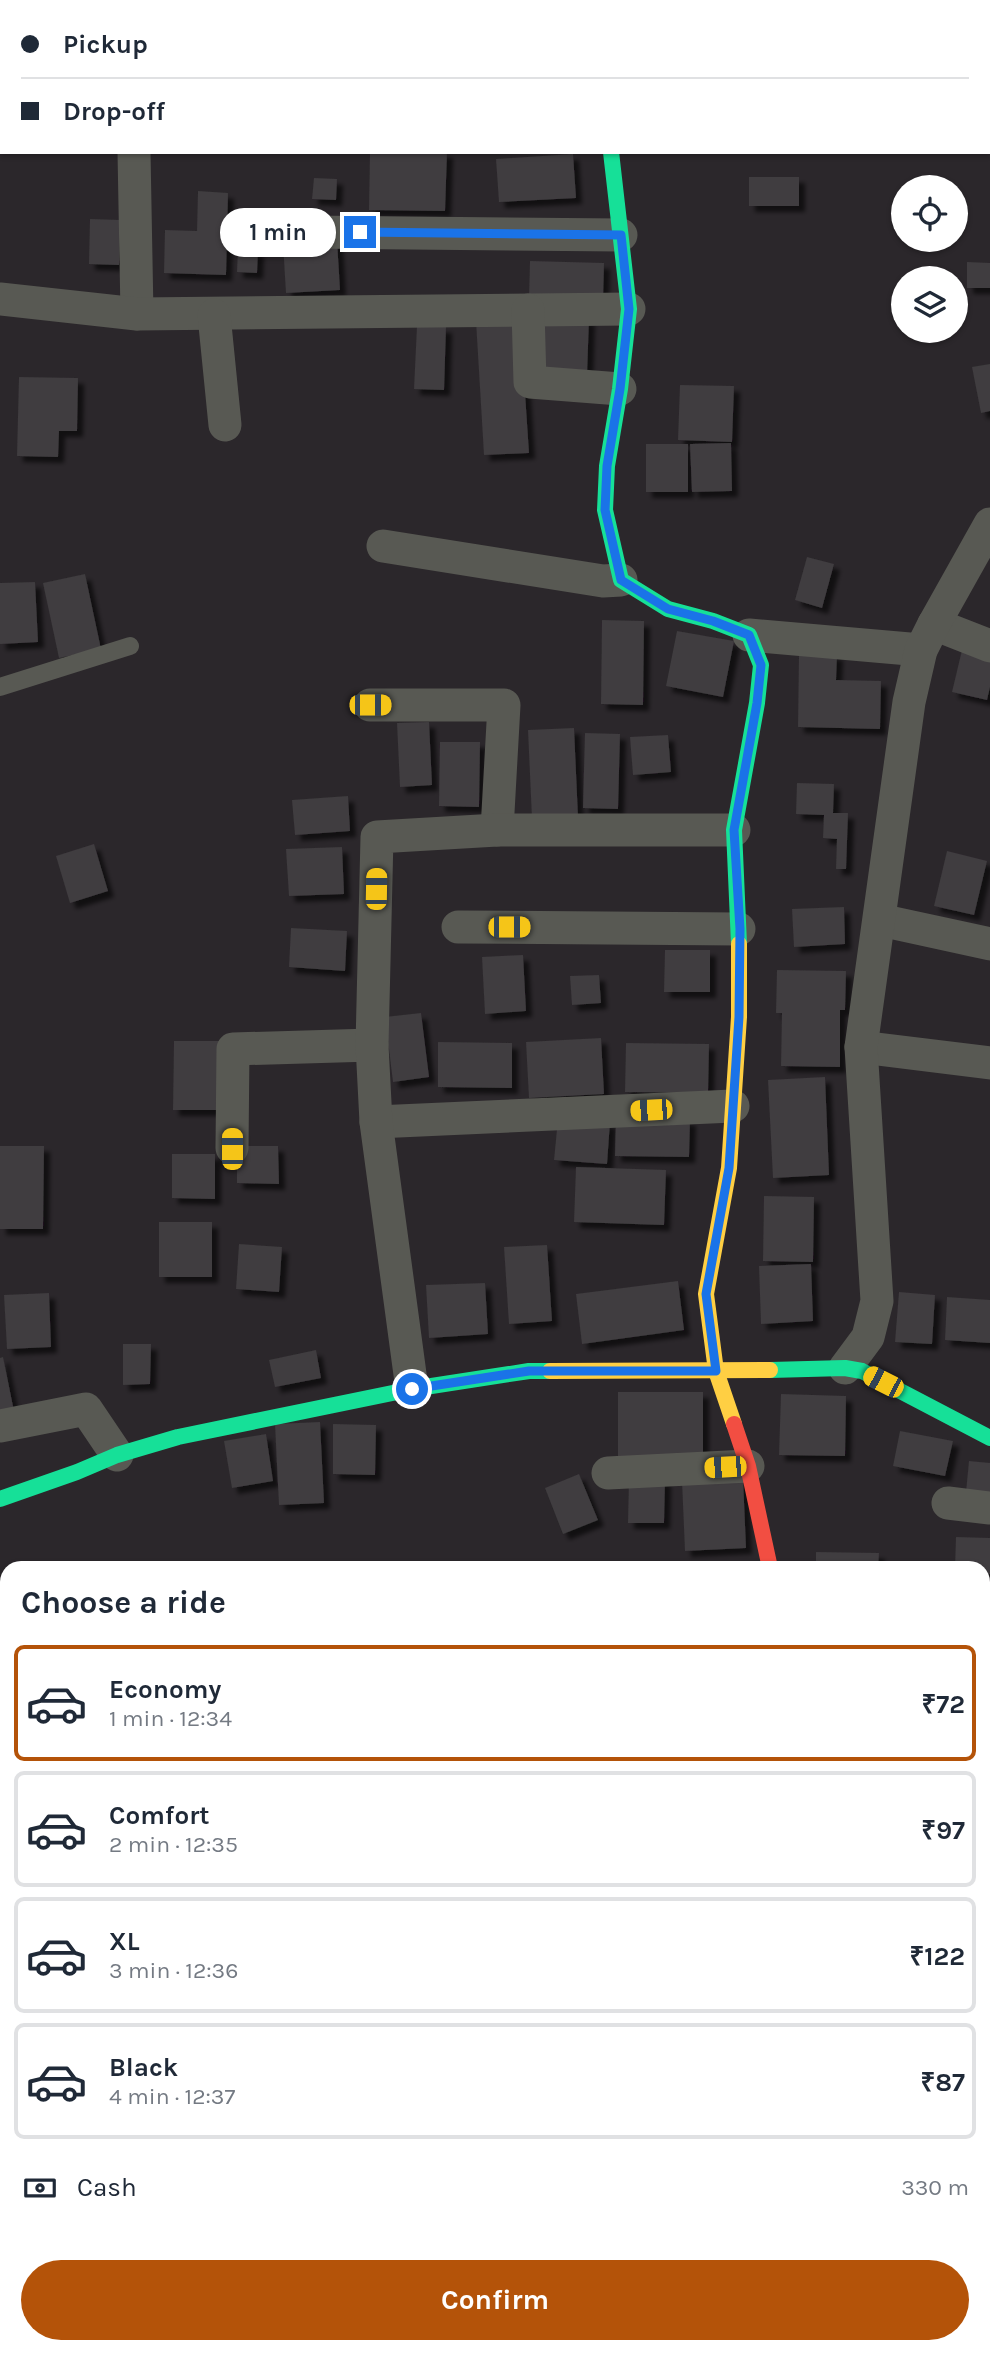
<!DOCTYPE html>
<meta charset="utf-8">
<style>
body{margin:0;font-family:Karla,sans-serif;background:#f6f6f7;color:#1f2937;height:100vh;display:flex;flex-direction:column;font-size:26px;white-space:nowrap}
*{box-sizing:border-box;margin:0}
p{font-size:23px;color:#747a83}
.icon{flex:none;width:38px;height:38px;fill:none;stroke:currentColor;stroke-width:2;stroke-linecap:round;stroke-linejoin:round}
.map{position:relative;flex:1;overflow:hidden}
.panel{position:absolute;left:0px;top:1561px;width:990px;height:793px;display:flex;flex-direction:column;background:#fff;border-radius:21px 21px 0 0;box-shadow:0 2px 5px #0004}
.panel>*{flex:none}
.guide{position:absolute;left:0px;top:0px;width:990px;height:154px;box-shadow:0 2px 5px #0004;display:grid;align-content:center;height:154px;padding:0 21px;background:#fff}
.controls{position:absolute;left:891px;top:175px;display:grid;gap:14px}
.controls a{display:grid;place-items:center;width:77px;height:77px;border-radius:50%;background:#fff;box-shadow:0 2px 5px #0004;font-size:35px}
.end{position:absolute;width:32px;height:32px;margin:-16px;border:9px solid #1a73e8;background:#fff;box-shadow:0 0 0 4px #fff}
.from{border-radius:50%}
.bubble{position:absolute;height:49px;border-radius:24px;background:#fff;box-shadow:0 2px 5px #0004;font-size:23px;font-weight:700;line-height:49px;text-align:center}
.car{position:absolute;width:21px;height:42px;margin:-21px -10px;border-radius:9px;box-shadow:0 0 5px 2px #0007;background:linear-gradient(#f5c518 24%,#345 0 40%,#f5c518 0 76%,#345 0 86%,#f5c518 0)}
.guide b{display:flex;align-items:center;gap:24px;height:66px;font-size:26px}
.guide b+b{border-top:2px solid #e0e1e3}
.guide i{width:18px;height:18px;background:#1f2937}
ul{padding:0;list-style:none}
li{display:flex;align-items:center;gap:21px;height:116px;margin:0 14px 10px;padding:0 7px;border:4px solid #e0e1e3;border-radius:10px}
li div{flex:1}
li b{display:block;font-size:26px}
li em{font-style:normal;font-weight:700}
li.active{border-color:#b45309}
li>.icon{width:63px;height:63px;stroke-width:1.5}
h2{padding:0 21px;font-size:32px;line-height:84px}
.pay{display:flex;align-items:center;gap:18px;height:77px;padding:0 21px;font-size:26px}
.pay p{margin-inline-start:auto}
.action{display:flex;gap:14px;margin-top:auto;padding:14px 21px}
.action a{flex:1;height:80px;border-radius:42px;background:#b45309;color:#fff;font-size:28px;font-weight:700;line-height:80px;text-align:center}
.map>svg:first-child{display:block}
</style>
<div class="map">
<svg width="990" height="2353" viewBox="0 0 990 2353">
<defs>
<filter id="shadow"><feDropShadow dx="6" dy="6" stdDeviation="2" flood-color="#0009"/></filter>
</defs>
<rect width="100%" height="100%" fill="#2b272b"/>
<g fill="#3f3c3f" filter="url(#shadow)">
<polygon points="370,152 447,152 445,211 369,210"/>
<polygon points="573,154 576,198 499,202 496,159"/>
<rect x="749" y="177" width="50" height="29"/>
<polygon points="314,178 337,179 336,200 312,199"/>
<polygon points="198,191 228,193 226,275 164,273 165,230 197,231"/>
<polygon points="90,219 120,220 119,265 89,264"/>
<polygon points="337,240 340,290 286,293 283,244"/>
<polygon points="238,248 258,249 257,273 237,272"/>
<polygon points="530,261 604,263 603,300 529,298"/>
<polygon points="967,262 990,263 990,288 967,288"/>
<polygon points="541,316 589,318 587,375 539,373"/>
<polygon points="520,318 529,453 484,455 476,321"/>
<polygon points="417,326 446,327 444,390 414,389"/>
<polygon points="990,364 990,411 981,413 972,367"/>
<polygon points="19,377 78,378 77,431 59,431 58,457 17,456"/>
<polygon points="680,385 734,386 732,442 678,440"/>
<polygon points="731,443 732,491 692,492 690,444"/>
<rect x="646" y="444" width="42" height="48"/>
<polygon points="807,557 834,564 822,608 795,600"/>
<polygon points="85,574 101,649 59,658 43,583"/>
<polygon points="35,582 38,642 0,644 0,583"/>
<polygon points="602,620 644,621 643,705 601,704"/>
<polygon points="677,631 734,641 723,697 666,686"/>
<polygon points="962,650 990,656 990,687 987,700 952,692"/>
<polygon points="799,654 837,654 836,680 881,681 880,729 798,727"/>
<polygon points="429,722 432,785 400,787 397,723"/>
<polygon points="574,728 578,817 532,819 528,730"/>
<polygon points="585,733 620,734 618,809 583,808"/>
<polygon points="668,735 671,772 633,775 630,737"/>
<polygon points="440,742 480,742 479,807 439,806"/>
<polygon points="797,783 834,784 833,813 848,813 846,869 836,869 837,839 823,838 824,815 796,814"/>
<polygon points="348,796 350,831 295,835 292,800"/>
<polygon points="94,844 108,891 70,903 56,856"/>
<polygon points="342,847 344,894 289,896 286,849"/>
<polygon points="947,851 987,861 974,915 934,906"/>
<polygon points="844,907 845,944 794,947 792,909"/>
<polygon points="291,928 347,931 345,971 289,967"/>
<polygon points="665,950 710,950 710,992 664,992"/>
<polygon points="523,955 526,1011 485,1014 482,957"/>
<polygon points="777,970 846,971 845,1010 840,1010 840,1067 781,1066 782,1013 776,1013"/>
<polygon points="599,975 601,1003 572,1005 570,976"/>
<polygon points="421,1013 429,1077 393,1082 385,1017"/>
<polygon points="601,1038 604,1094 529,1098 526,1042"/>
<polygon points="174,1041 223,1041 223,1110 173,1110"/>
<polygon points="438,1042 512,1043 512,1088 438,1087"/>
<polygon points="626,1043 709,1044 708,1093 625,1092"/>
<polygon points="825,1077 829,1175 773,1178 768,1080"/>
<polygon points="616,1118 690,1119 689,1157 615,1156"/>
<polygon points="558,1119 610,1122 607,1164 554,1160"/>
<polygon points="0,1146 44,1146 43,1229 0,1229"/>
<polygon points="237,1146 278,1146 279,1184 237,1183"/>
<polygon points="172,1154 215,1154 215,1199 172,1198"/>
<polygon points="576,1167 666,1170 664,1225 574,1222"/>
<polygon points="764,1196 814,1197 813,1262 763,1261"/>
<rect x="159" y="1222" width="53" height="55"/>
<polygon points="239,1244 282,1247 279,1292 236,1289"/>
<polygon points="547,1245 552,1321 509,1324 504,1247"/>
<polygon points="811,1264 813,1321 761,1324 759,1266"/>
<polygon points="678,1281 684,1330 582,1344 576,1294"/>
<polygon points="485,1283 488,1334 429,1338 426,1285"/>
<polygon points="899,1292 935,1295 932,1344 895,1342"/>
<polygon points="49,1293 51,1347 7,1349 4,1295"/>
<polygon points="947,1297 990,1300 990,1343 945,1340"/>
<polygon points="123,1344 151,1344 150,1384 123,1385"/>
<polygon points="316,1350 321,1378 275,1387 269,1360"/>
<polygon points="3,1357 15,1416 0,1419 0,1358"/>
<rect x="618" y="1392" width="85" height="70"/>
<polygon points="781,1394 846,1396 845,1456 779,1455"/>
<polygon points="320,1422 324,1503 279,1505 275,1424"/>
<polygon points="333,1424 376,1425 375,1475 333,1474"/>
<polygon points="900,1431 953,1441 945,1476 893,1466"/>
<polygon points="266,1434 273,1481 232,1488 224,1441"/>
<polygon points="969,1461 990,1463 990,1494 966,1492"/>
<polygon points="579,1474 598,1520 563,1534 545,1488"/>
<polygon points="629,1478 665,1479 664,1523 628,1523"/>
<polygon points="743,1478 746,1548 685,1551 682,1481"/>
<polygon points="956,1537 990,1538 990,1574 984,1574 984,1568 955,1568"/>
<polygon points="816,1552 879,1553 878,1568 816,1568"/>
<polygon points="748,1561 748,1568 675,1568 675,1564"/>
<rect x="0" y="1663" width="7" height="53"/>
<polygon points="984,1992 986,1992 987,2021 984,2021"/>
<rect x="984" y="2097" width="6" height="41"/>
<polygon points="0,2105 7,2106 7,2139 0,2138"/>
<polygon points="0,2146 5,2146 4,2189 0,2189"/>
<polygon points="984,2238 990,2238 990,2289 985,2289"/>
<rect x="168" y="2347" width="56" height="6"/>
<polygon points="654,2347 701,2347 702,2353 655,2353"/>
</g>
<g fill="none" stroke-linecap="round" stroke-linejoin="round">
<polyline stroke="#585953" stroke-width="18" points="0,687 130,646"/>
<g stroke="#585953" stroke-width="33">
<polyline points="130,0 130,2"/>
<polyline points="336,0 336,2"/>
<polyline points="584,0 585,2"/>
<polyline points="989,94 990,95"/>
<polyline points="134,152 137,314"/>
<polyline points="307,232 621,235"/>
<polyline points="0,299 137,314 629,309"/>
<polyline points="528,310 530,382 620,389"/>
<polyline points="214,315 225,425"/>
<polyline points="383,546 603,581 621,580"/>
<polyline points="934,624 990,646"/>
<polyline points="749,635 921,650"/>
<polyline points="370,705 504,705 497,830"/>
<polyline points="880,920 990,944"/>
<polyline points="458,927 739,929"/>
<polyline points="861,1047 990,1063"/>
<polyline points="376,1122 733,1106"/>
<polyline points="232,1148 233,1049 372,1045"/>
<polyline points="845,1368 868,1337 877,1301 861,1047 909,702 921,650 934,624 990,524"/>
<polyline points="412,1389 376,1122 372,1045 377,837 497,830 734,830"/>
<polyline points="0,1426 86,1409 117,1455"/>
<polyline points="608,1473 748,1466"/>
<polyline points="948,1503 990,1508"/>
<polyline points="984,1707 990,1708"/>
<polyline points="984,1823 990,1823"/>
<polyline points="0,1901 7,1902"/>
<polyline points="0,1998 7,1999"/>
<polyline points="0,2252 7,2253"/>
<polyline points="30,2353 31,2347"/>
<polyline points="286,2353 288,2347"/>
<polyline points="849,2353 849,2347"/>
</g>
<g stroke="#16e098" stroke-width="16">
<polyline points="611,152 629,309 620,389 607,466 605,510 621,580 668,609 713,621 749,635 761,665 757,703 734,830 739,944"/>
<polyline points="770,1370 845,1368 862,1371 990,1438"/>
<polyline points="0,1499 77,1472 117,1455 178,1437 412,1389 529,1371 550,1371"/>
</g>
<g stroke="#ffcf43" stroke-width="16">
<polyline points="550,1371 770,1370"/>
<polyline points="734,1424 716,1371 706,1294 729,1168 739,1017 739,944"/>
</g>
<polyline stroke="#f24e42" stroke-width="16" points="734,1424 748,1466 770,1568"/>
</g>
<g fill="none" stroke-linecap="round" stroke-linejoin="round">
<polyline stroke="#1a73e8" stroke-width="9" points="360,232 621,235 629,309 620,389 607,466 605,510 621,580 668,609 713,621 749,635 761,665 757,703 734,830 740,929 739,1017 729,1168 706,1294 716,1371 529,1371 412,1389"/>
</g>
</svg>
<div class="controls">
<a><svg class="icon" aria-label="locate" viewBox="0 0 24 24"><circle cx="12" cy="12" r="6"/><path d="M12 2v4M12 18v4M2 12h4M18 12h4"/></svg></a>
<a><svg class="icon" aria-label="layers" viewBox="0 0 24 24"><path d="M12 4l9 5-9 5-9-5zM3 14l9 5 9-5"/></svg></a>
</div>
<i class="end from" style="left:412px;top:1389px"></i>
<i class="end" style="left:360px;top:232px"></i>
<div class="bubble" style="left:220px;top:208px;width:116px">1 min</div>
<i class="car" style="left:370px;top:705px;rotate:90deg"></i>
<i class="car" style="left:376px;top:889px;rotate:1deg"></i>
<i class="car" style="left:509px;top:927px;rotate:90deg"></i>
<i class="car" style="left:651px;top:1110px;rotate:267deg"></i>
<i class="car" style="left:232px;top:1149px;rotate:0deg"></i>
<i class="car" style="left:883px;top:1382px;rotate:297deg"></i>
<i class="car" style="left:725px;top:1467px;rotate:267deg"></i>
<div class="guide">
<b><i class="from"></i>Pickup</b>
<b><i></i>Drop-off</b>
</div>
<section class="panel">
<h2>Choose a ride</h2>
<ul>
<li class="active"><svg class="icon" aria-label="car" viewBox="0 0 24 24"><path d="M5 17H2v-5l4-1 3-4h7l3 4 3 1v5h-3M9 17h6M6 11h13"/><circle cx="7" cy="17" r="2"/><circle cx="17" cy="17" r="2"/></svg><div><b>Economy</b><p>1 min · 12:34</p></div><em>₹72</em></li>
<li><svg class="icon" aria-label="car" viewBox="0 0 24 24"><path d="M5 17H2v-5l4-1 3-4h7l3 4 3 1v5h-3M9 17h6M6 11h13"/><circle cx="7" cy="17" r="2"/><circle cx="17" cy="17" r="2"/></svg><div><b>Comfort</b><p>2 min · 12:35</p></div><em>₹97</em></li>
<li><svg class="icon" aria-label="car" viewBox="0 0 24 24"><path d="M5 17H2v-5l4-1 3-4h7l3 4 3 1v5h-3M9 17h6M6 11h13"/><circle cx="7" cy="17" r="2"/><circle cx="17" cy="17" r="2"/></svg><div><b>XL</b><p>3 min · 12:36</p></div><em>₹122</em></li>
<li><svg class="icon" aria-label="car" viewBox="0 0 24 24"><path d="M5 17H2v-5l4-1 3-4h7l3 4 3 1v5h-3M9 17h6M6 11h13"/><circle cx="7" cy="17" r="2"/><circle cx="17" cy="17" r="2"/></svg><div><b>Black</b><p>4 min · 12:37</p></div><em>₹87</em></li>
</ul>
<div class="pay"><svg class="icon" aria-label="cash" viewBox="0 0 24 24"><path d="M3 7h18v10H3z"/><circle cx="12" cy="12" r="2"/></svg>Cash<p>330 m</p></div>
<div class="action"><a>Confirm</a></div>
</section>
</div>
